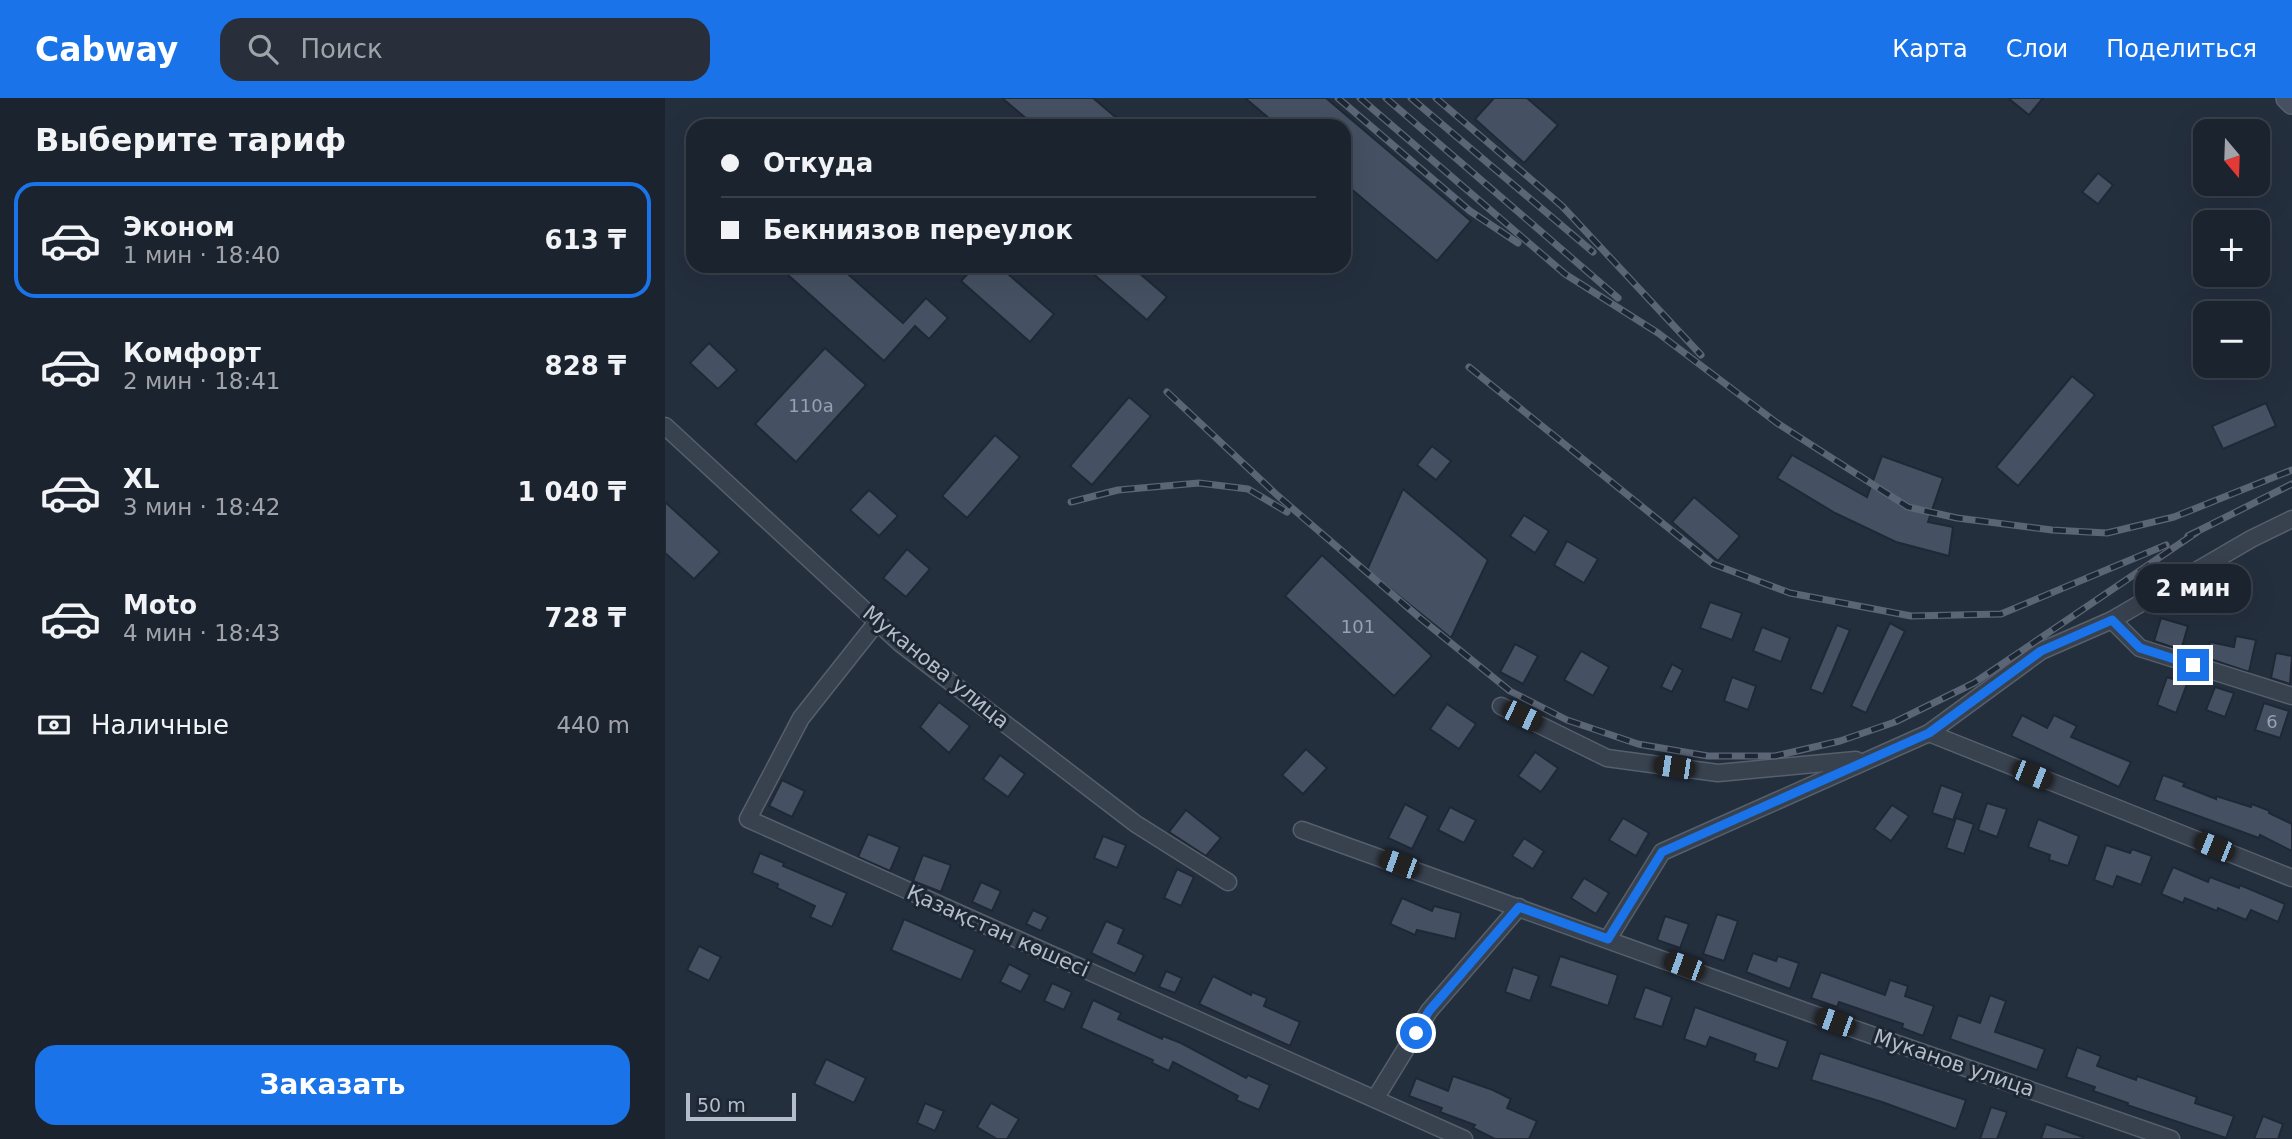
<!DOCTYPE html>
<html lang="ru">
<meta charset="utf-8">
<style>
body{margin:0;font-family:"DejaVu Sans",sans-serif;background:#282f3a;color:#f1f3f6;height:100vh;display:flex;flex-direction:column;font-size:26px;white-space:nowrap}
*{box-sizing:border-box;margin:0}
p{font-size:23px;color:#a0a4aa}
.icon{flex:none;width:38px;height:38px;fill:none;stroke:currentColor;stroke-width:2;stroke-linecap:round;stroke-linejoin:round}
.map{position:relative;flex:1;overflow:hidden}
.drawer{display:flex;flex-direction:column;background:#1b232e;width:665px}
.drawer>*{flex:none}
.top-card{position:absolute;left:21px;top:21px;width:665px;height:154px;border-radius:21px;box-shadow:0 7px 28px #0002,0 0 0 2px #39404a;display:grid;align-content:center;height:154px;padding:0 35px;background:#1b232e}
.needle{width:46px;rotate:161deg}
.fabs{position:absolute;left:1528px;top:21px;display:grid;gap:14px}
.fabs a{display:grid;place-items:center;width:77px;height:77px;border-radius:14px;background:#1b232e;box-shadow:0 7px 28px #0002,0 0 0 2px #39404a;font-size:35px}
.scale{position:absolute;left:21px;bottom:18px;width:110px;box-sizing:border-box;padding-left:7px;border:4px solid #b4bcc9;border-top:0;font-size:19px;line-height:24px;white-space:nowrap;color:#b4bcc9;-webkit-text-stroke:5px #1d2633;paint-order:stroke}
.end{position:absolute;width:32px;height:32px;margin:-16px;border:9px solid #1a73e8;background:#fff;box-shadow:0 0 0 4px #fff}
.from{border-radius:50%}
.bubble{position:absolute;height:49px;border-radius:21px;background:#1b232e;box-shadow:0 7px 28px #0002,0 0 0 2px #39404a;font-size:23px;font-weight:700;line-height:49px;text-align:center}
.car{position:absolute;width:21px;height:42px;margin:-21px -10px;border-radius:9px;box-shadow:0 0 5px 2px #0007;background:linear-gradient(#222 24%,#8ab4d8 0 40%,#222 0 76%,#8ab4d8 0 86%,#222 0)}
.top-card b{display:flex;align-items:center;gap:24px;height:66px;font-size:26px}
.top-card b+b{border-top:2px solid #39404a}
.top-card i{width:18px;height:18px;background:#f1f3f6}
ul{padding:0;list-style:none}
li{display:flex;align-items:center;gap:21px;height:116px;margin:0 14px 10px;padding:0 21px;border:4px solid transparent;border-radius:21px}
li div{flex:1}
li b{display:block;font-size:26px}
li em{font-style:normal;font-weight:700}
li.on{border-color:#1a73e8}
li>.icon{width:63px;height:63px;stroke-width:1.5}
h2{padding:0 35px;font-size:32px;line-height:84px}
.pay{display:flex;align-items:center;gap:18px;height:77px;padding:0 35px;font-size:26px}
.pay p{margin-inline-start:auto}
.button{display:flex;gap:14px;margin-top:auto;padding:14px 35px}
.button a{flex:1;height:80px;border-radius:21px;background:#1a73e8;color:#fff;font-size:28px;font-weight:700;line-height:80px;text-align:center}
header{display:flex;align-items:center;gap:42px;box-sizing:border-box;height:98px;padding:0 35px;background:#1a73e8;color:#fff}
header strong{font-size:33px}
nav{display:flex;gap:38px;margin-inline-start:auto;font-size:24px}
.search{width:490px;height:63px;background:#282f3a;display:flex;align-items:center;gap:18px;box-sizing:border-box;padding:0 24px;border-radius:21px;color:#a0a4aa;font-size:26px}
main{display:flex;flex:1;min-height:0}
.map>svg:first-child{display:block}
</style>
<header>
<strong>Cabway</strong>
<div class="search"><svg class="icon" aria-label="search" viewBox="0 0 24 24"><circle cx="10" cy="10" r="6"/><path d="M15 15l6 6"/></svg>Поиск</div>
<nav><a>Карта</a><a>Слои</a><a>Поделиться</a></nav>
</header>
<main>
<section class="drawer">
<h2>Выберите тариф</h2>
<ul>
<li class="on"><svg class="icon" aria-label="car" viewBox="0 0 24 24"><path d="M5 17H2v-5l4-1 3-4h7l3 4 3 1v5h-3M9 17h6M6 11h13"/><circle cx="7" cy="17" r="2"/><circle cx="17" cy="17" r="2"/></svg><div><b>Эконом</b><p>1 мин · 18:40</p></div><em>613 ₸</em></li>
<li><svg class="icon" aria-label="car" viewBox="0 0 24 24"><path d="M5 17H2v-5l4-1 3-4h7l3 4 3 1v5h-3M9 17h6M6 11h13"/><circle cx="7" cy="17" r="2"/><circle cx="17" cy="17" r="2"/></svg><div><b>Комфорт</b><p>2 мин · 18:41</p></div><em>828 ₸</em></li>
<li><svg class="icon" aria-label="car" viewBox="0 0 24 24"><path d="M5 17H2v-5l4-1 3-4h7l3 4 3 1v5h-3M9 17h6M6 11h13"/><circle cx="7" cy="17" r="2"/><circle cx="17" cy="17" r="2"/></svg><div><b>XL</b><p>3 мин · 18:42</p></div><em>1 040 ₸</em></li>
<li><svg class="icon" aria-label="car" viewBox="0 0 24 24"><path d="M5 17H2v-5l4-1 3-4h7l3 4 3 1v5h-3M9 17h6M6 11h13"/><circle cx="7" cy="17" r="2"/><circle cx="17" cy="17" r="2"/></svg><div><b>Moto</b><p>4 мин · 18:43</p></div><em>728 ₸</em></li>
</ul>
<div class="pay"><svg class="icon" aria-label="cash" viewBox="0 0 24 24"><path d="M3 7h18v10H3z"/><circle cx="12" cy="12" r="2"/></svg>Наличные<p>440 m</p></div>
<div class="button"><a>Заказать</a></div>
</section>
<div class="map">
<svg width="1627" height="1041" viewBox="0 0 1627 1041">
<rect width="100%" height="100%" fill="#242f3e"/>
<g fill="#455162" stroke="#1f2835" stroke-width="2">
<polygon points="337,0 428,0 461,28 370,28"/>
<polygon points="580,0 661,0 806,123 772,163 679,85 679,28 613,28"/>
<polygon points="829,0 862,0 893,27 859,65 810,21"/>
<polygon points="1343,0 1378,0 1364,17"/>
<polygon points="1433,75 1448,87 1433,106 1417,94"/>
<polygon points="113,168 174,168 238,225 261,200 283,220 264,241 250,228 219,263"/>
<polygon points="310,168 334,168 389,216 365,244 296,183"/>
<polygon points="419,168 466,168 502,199 482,222"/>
<polygon points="44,245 72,272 53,291 25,265"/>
<polygon points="160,250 201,287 131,364 90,326"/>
<polygon points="1407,278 1430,297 1353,388 1331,369"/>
<polygon points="464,299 486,318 427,387 405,368"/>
<polygon points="1601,305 1611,328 1558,351 1547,328"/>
<polygon points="330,337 355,359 302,420 277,398"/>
<polygon points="767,348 786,363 771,382 752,367"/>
<polygon points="1127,357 1202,399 1217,358 1278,380 1263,424 1288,429 1284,458 1231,444 1170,415 1112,380"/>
<polygon points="738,391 823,462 786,540 702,472"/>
<polygon points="204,392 233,418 214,438 185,412"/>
<polygon points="1029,399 1075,438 1053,463 1007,424"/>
<polygon points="0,404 55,454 29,481 0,455"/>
<polygon points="859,417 884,433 870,455 845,438"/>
<polygon points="902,443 933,461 919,485 889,467"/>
<polygon points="242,451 265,471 241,499 218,480"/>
<polygon points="657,457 767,558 729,598 620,498"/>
<polygon points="1045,504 1077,515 1067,542 1035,530"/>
<polygon points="1496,520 1523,528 1516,552 1489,543"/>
<polygon points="1225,525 1240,533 1201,615 1186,608"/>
<polygon points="1172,527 1185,532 1158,596 1145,591"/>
<polygon points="1097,529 1125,540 1116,564 1088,553"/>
<polygon points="1571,538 1591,542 1584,574 1542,560 1545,544 1569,549"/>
<polygon points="850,546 873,558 858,586 835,574"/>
<polygon points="916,553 944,569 928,598 899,582"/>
<polygon points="1611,555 1627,558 1625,586 1606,580"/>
<polygon points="1007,566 1018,572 1007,594 996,589"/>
<polygon points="1067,579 1091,588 1083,612 1059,603"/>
<polygon points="1502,579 1522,586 1511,615 1492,607"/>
<polygon points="1550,589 1569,595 1560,619 1541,612"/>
<polygon points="274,604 305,628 284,655 255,629"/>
<polygon points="1599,605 1624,613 1615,640 1590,632"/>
<polygon points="782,606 811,626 794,651 765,631"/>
<polygon points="1357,617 1382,630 1389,617 1412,628 1406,639 1466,664 1454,689 1346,638"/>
<polygon points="641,651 662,670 638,696 617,677"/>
<polygon points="870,654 893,670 876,694 853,678"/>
<polygon points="335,657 360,676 343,699 318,681"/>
<polygon points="1498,677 1520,685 1518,688 1551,701 1551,698 1586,709 1587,706 1605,713 1604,715 1627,726 1627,753 1595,737 1594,740 1489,702"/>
<polygon points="117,682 140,693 127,719 104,708"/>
<polygon points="1276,687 1298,695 1288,722 1267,715"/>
<polygon points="1322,705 1342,711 1332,739 1313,732"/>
<polygon points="740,706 763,718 747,751 723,740"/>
<polygon points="1227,707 1244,718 1226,743 1209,731"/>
<polygon points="785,709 811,722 799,745 773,732"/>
<polygon points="521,712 556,740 541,758 504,734"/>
<polygon points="958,720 984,735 971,758 944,742"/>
<polygon points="1291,720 1309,726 1299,756 1281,750"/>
<polygon points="1373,721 1414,738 1403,768 1384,762 1385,757 1363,749"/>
<polygon points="203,736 235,749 225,773 193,759"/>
<polygon points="438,738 461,747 452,770 429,760"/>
<polygon points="859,740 879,753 868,771 847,758"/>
<polygon points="1441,747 1465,755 1467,751 1487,758 1476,787 1452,778 1448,789 1429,782"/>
<polygon points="95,755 119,765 118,768 182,795 167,829 145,819 150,808 112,790 113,786 87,775"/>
<polygon points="258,757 286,767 276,794 248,783"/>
<polygon points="1508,769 1543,784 1545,779 1574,790 1575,787 1620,806 1613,824 1586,812 1581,822 1553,810 1552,813 1520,800 1518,805 1496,796"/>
<polygon points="512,771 529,779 516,808 499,800"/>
<polygon points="919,780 944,795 931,816 906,800"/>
<polygon points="316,784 336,793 327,813 307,804"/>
<polygon points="737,800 767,813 769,808 796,815 790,841 752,832 750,837 725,826"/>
<polygon points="368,812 383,819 376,833 361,826"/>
<polygon points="1052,816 1073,823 1059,863 1038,856"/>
<polygon points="1000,818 1024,826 1015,850 992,842"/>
<polygon points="239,821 310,852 296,882 226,852"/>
<polygon points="441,823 459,831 453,845 479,857 470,876 426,855"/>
<polygon points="34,848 56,859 44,883 22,872"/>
<polygon points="1088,855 1111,863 1113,858 1134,865 1125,891 1081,874"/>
<polygon points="895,858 953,877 943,908 885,888"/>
<polygon points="344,866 365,877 356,894 335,884"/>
<polygon points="848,869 874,878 865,903 840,894"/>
<polygon points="501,873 517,880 510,895 494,889"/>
<polygon points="1156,874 1220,897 1225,882 1243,888 1240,898 1269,908 1258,938 1237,930 1238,926 1174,904 1172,909 1146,900"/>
<polygon points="548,878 586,897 587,894 602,900 599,908 635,924 625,948 534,906"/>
<polygon points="387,885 407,894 399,912 379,903"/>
<polygon points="980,889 1007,899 997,929 969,920"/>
<polygon points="1325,897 1341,903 1330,934 1380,951 1372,972 1285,941 1293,917 1315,925"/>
<polygon points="428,902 456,915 453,921 497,941 498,938 516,945 581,980 583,977 605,987 594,1012 571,1002 573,998 508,964 504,973 487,965 488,962 416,930"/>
<polygon points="1030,909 1123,943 1113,971 1089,963 1091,956 1045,939 1041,949 1019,941"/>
<polygon points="1412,949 1436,958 1432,968 1471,982 1472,978 1532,999 1530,1005 1569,1018 1561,1040 1462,1007 1463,1005 1428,993 1430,989 1401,979"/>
<polygon points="1155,955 1301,1002 1291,1031 1217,1004 1146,982"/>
<polygon points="161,961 201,980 189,1005 149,986"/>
<polygon points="788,978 828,992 846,1001 842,1010 872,1023 864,1041 830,1041 808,1030 810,1027 775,1014 777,1010 744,998 751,980 783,993"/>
<polygon points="260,1005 279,1013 270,1033 252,1025"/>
<polygon points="326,1005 354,1021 342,1041 332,1041 312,1029"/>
<polygon points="1326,1009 1342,1014 1332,1041 1315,1041"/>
<polygon points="1598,1018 1618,1026 1613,1041 1589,1041"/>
<polygon points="1381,1026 1418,1039 1418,1041 1376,1041"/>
</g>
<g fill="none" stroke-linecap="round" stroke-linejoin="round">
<defs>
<g id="street">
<polyline points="0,328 236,546 471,726 563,784"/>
<polyline points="1627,421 1586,441 1447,522 1475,550 1627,598"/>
<polyline points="212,524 136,620 83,721 799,1041"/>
<polyline points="836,608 942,660 1053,675 1191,662"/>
<polyline points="1264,635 1627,780"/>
<polyline points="637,732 1195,933 1506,1041"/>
<polyline points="943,841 997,754 1264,635 1376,553 1447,522"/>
<polyline points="710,1001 764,913 854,809"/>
</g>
<polyline id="secondary" points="1622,0 1627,5"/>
</defs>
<use href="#street" stroke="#565f6c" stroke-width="19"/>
<use href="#secondary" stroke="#565f6c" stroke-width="24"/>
<use href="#street" stroke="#38414e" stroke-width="16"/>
<use href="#secondary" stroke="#465061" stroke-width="21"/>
<defs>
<g id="rail">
<polyline points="673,0 805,113 853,145"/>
<polyline points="695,0 900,176 993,235 1112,325 1243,409 1292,420 1387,432 1442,435 1509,419 1627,372"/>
<polyline points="721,0 953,200"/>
<polyline points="746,0 928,154"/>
<polyline points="771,0 897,108 1036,257"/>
<polyline points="804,269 1048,466 1125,495 1246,518 1336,516 1501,447"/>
<polyline points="502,294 613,398 755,520 845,593 902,622 973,646 1043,658 1110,658 1175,643 1230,624 1309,585 1532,434"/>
<polyline points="406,404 453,392 534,385 583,391 622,414"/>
<polyline points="1523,438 1627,386"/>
</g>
</defs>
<use href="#rail" stroke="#5a6575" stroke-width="7"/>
<use href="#rail" stroke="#1d2633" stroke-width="4.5" stroke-dasharray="13" stroke-linecap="butt"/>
</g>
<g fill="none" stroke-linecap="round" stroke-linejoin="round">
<polyline stroke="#1a73e8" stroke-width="9" points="751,935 764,913 854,809 943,841 997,754 1264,635 1376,553 1447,522 1475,550 1528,567"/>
</g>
<g text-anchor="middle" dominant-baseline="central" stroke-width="6" stroke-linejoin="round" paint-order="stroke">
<g font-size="18" fill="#98a1af">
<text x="146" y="307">110а</text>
<text x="693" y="528">101</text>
<text x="1607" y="623">6</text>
</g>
<g font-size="21" fill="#b4bcc9" stroke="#1d2633">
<text transform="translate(271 569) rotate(39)">Муканова улица</text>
<text transform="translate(333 833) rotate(24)">Қазақстан көшесі</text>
<text transform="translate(1289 965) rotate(19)">Муканов улица</text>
</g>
</g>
</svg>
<div class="fabs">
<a><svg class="needle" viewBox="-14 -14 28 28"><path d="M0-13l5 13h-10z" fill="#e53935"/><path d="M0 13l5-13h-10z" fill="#a0a4aa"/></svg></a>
<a>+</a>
<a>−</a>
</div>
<div class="scale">50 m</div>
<i class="end from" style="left:751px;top:935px"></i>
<i class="end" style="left:1528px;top:567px"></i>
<div class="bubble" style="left:1470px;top:466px;width:116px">2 мин</div>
<i class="car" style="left:857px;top:618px;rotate:116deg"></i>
<i class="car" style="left:1009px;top:669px;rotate:278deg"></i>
<i class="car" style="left:1367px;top:677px;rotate:112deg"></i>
<i class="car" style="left:1549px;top:749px;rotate:292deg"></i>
<i class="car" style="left:734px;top:766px;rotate:290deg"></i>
<i class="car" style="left:1019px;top:868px;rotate:290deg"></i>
<i class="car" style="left:1170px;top:924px;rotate:290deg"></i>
<div class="top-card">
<b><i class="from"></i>Откуда</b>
<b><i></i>Бекниязов переулок</b>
</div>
</div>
</main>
